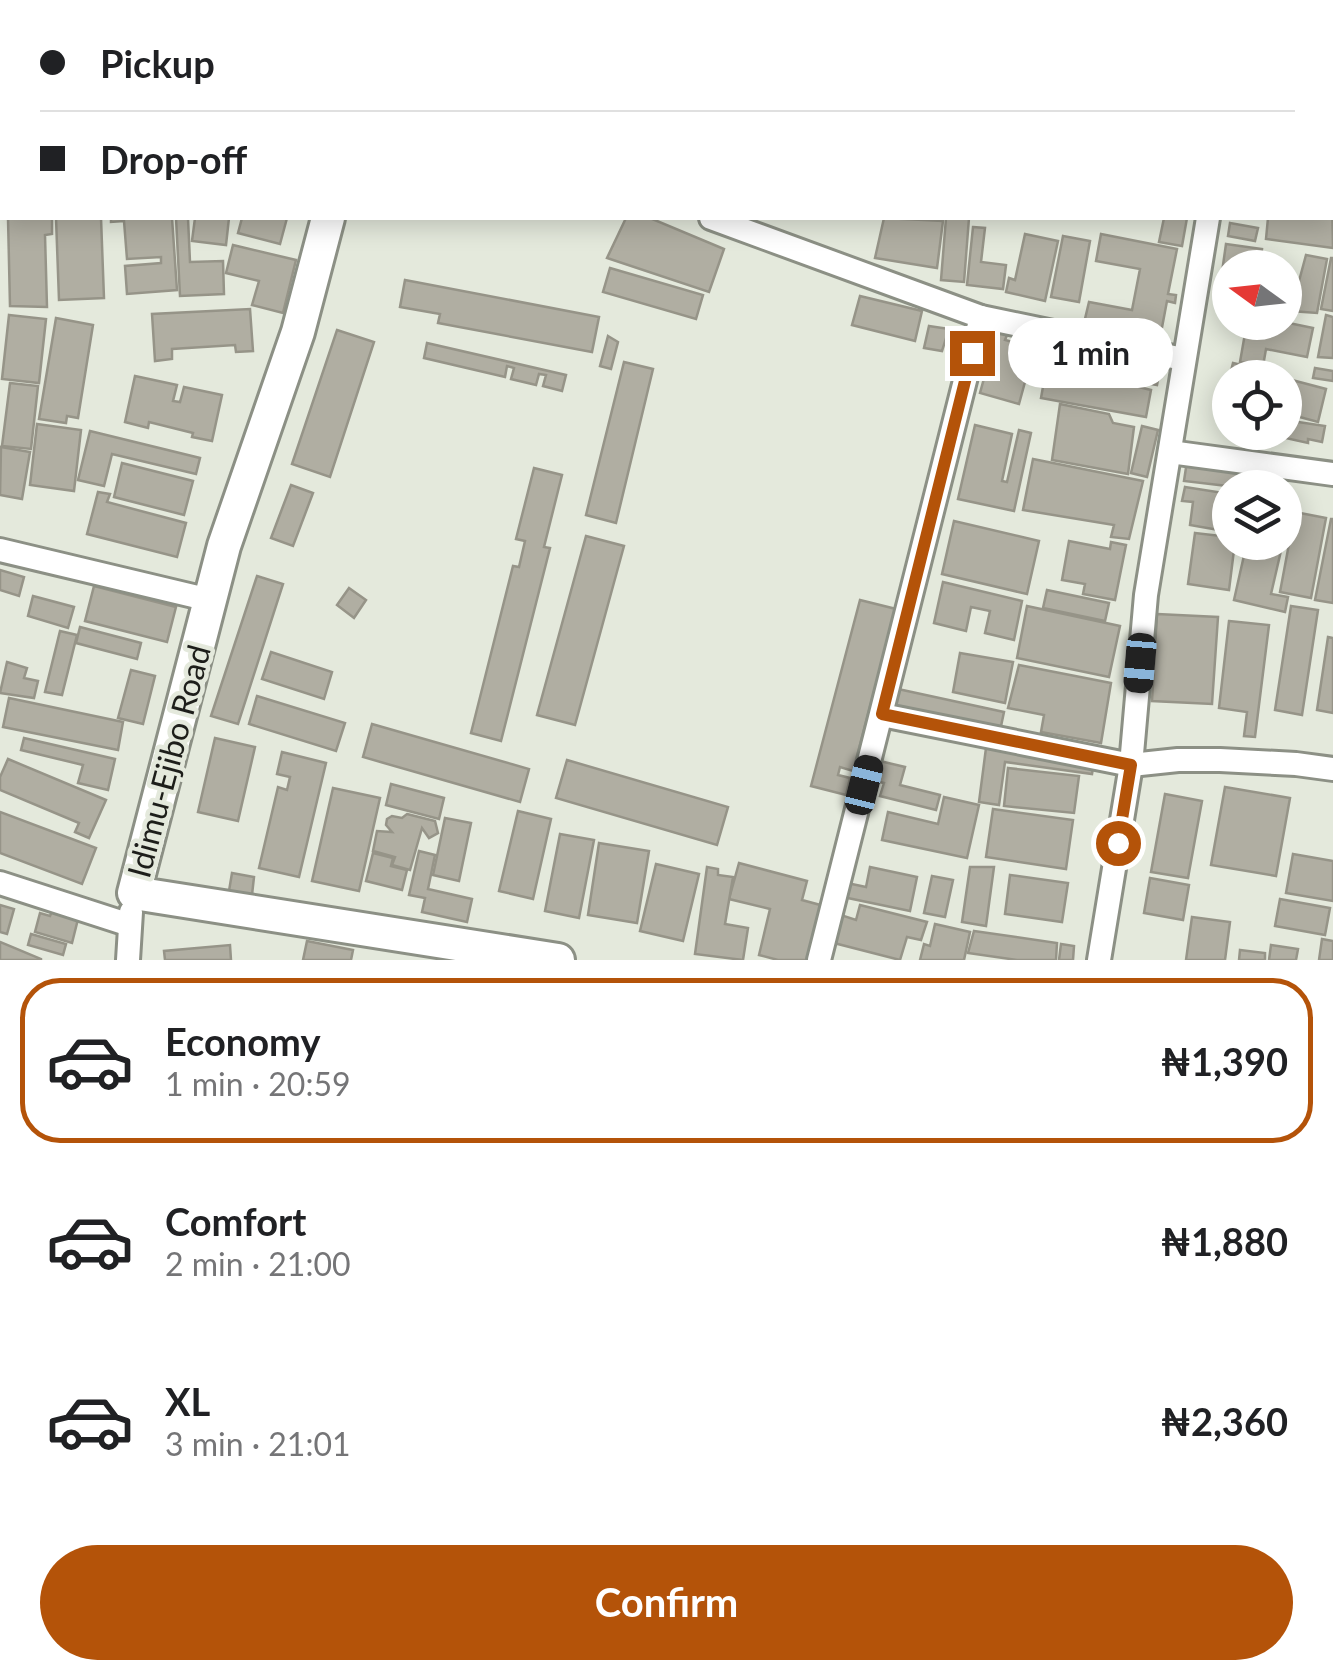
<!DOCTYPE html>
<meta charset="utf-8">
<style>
body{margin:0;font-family:Lato,sans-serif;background:#f2f2f2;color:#202124;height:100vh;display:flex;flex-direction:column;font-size:38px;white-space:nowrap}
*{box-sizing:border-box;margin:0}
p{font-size:32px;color:#757577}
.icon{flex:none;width:55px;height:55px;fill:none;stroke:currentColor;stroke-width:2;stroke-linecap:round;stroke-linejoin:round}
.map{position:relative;height:960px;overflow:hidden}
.details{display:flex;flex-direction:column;background:#fff;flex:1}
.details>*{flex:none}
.top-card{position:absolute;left:0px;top:0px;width:1335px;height:220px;box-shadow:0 5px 25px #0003;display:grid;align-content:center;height:220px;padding:0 40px;background:#fff}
.needle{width:65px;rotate:285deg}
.tools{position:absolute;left:1212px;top:250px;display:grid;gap:20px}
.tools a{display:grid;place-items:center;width:90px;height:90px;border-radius:50%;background:#fff;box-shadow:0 5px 25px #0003;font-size:50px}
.end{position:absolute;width:45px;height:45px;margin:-22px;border:12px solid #b45309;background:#fff;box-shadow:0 0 0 5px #fff}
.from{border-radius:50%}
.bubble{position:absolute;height:70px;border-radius:35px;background:#fff;box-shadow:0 5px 25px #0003;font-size:32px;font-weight:700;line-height:70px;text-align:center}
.car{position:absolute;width:30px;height:60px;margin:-30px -15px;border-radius:12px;box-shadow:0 0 8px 2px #0007;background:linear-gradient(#222 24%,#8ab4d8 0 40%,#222 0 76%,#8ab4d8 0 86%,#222 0)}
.top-card b{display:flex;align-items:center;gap:35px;height:95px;font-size:38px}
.top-card b+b{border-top:2px solid #e0e0e0}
.top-card i{width:25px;height:25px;background:#202124}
ul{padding:18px 0 0;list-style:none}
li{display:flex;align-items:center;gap:30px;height:165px;margin:0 20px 15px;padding:0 20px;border:5px solid transparent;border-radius:40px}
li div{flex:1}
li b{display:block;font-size:38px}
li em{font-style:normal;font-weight:700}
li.active{border-color:#b45309}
li>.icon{width:90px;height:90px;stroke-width:1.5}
.button{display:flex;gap:20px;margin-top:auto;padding:20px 40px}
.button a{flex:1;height:115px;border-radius:60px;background:#b45309;color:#fff;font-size:40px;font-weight:700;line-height:115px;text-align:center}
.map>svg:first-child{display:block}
</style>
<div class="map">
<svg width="1333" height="960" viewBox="0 0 1333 960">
<rect width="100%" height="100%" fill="#e4e9dc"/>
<g fill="#b0aea2" stroke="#969488" stroke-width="2.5">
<polygon points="0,0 51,0 2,2 2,15"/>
<rect x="197" y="0" width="92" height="2"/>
<polygon points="1332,199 1333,248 1266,239 1268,218 1332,218"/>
<polygon points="8,218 52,218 52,234 45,235 47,307 10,306"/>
<polygon points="56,218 101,218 104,298 59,300"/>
<polygon points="111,218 172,218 177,290 127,294 125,266 161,263 161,257 127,259 124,221 111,222"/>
<polygon points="176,218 188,218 190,262 223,261 224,294 180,296"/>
<polygon points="195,218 229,218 226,245 192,241"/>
<polygon points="242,218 287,218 280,244 238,233"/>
<polygon points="626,218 650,218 724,249 709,292 607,258"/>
<polygon points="884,218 943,221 937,268 875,258"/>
<polygon points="946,218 969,218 964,282 941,280"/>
<polygon points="1164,218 1187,218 1182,246 1159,242"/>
<polygon points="1230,223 1258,228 1255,241 1228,236"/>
<polygon points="973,227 985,228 981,262 1006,265 1003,289 967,285"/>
<polygon points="1025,234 1058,241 1045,301 1006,292 1009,278 1015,280"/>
<polygon points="1101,234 1177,249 1168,294 1176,295 1175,303 1167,301 1160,338 1084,323 1089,302 1132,310 1140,269 1096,261"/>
<polygon points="1063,236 1090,241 1079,302 1051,297"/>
<polygon points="1226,244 1262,249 1260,268 1230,268 1230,301 1218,300"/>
<polygon points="233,245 296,260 283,313 252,305 259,281 226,273"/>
<polygon points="1306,255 1327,259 1317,313 1291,311"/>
<polygon points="1331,258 1333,258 1333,311 1321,309"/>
<polygon points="610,268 703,295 696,319 603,292"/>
<polygon points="405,280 599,317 592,352 438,323 440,314 400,307"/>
<polygon points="860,296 922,311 915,341 852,325"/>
<polygon points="250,309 253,351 236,352 235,345 172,349 172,359 155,361 152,314"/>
<polygon points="9,315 46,319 39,383 2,379"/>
<polygon points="1326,315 1333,317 1333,358 1318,357"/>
<polygon points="56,318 93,325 78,418 67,416 66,423 39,419"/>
<polygon points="1247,322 1284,322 1313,328 1307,357 1266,349 1263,366 1240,362"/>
<polygon points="929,326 949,329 942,351 924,348"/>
<polygon points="337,330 374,342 330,477 292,464"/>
<polygon points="990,330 1007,335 1005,340 1047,351 1040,375 1028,371 1019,404 980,393 991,353 984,351"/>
<polygon points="608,336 618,342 611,369 600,366"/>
<polygon points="1051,342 1161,363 1157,385 1140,382 1139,387 1151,390 1146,417 1041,398"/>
<polygon points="427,343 566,375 562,391 543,386 546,375 539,374 536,385 511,379 514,368 507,366 505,377 424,358"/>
<polygon points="624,362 653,369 616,523 586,515"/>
<polygon points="1233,363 1259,369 1257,376 1266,378 1230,375"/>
<polygon points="1315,368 1333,371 1333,381 1313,378"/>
<polygon points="135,376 177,385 173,401 180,402 184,387 222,395 212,441 192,437 193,433 149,422 148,428 125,422"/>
<polygon points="1292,380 1326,389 1318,422 1285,413"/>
<polygon points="10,383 38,386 31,449 2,446"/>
<polygon points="1060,404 1109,414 1113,423 1134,427 1128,474 1052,460"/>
<polygon points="1285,420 1325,426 1322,442 1308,439 1308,443 1259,432 1285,432"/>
<polygon points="37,424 81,430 74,491 30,485"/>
<polygon points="975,425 1012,434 1002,481 1007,482 1019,430 1031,433 1014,511 958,499"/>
<polygon points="1142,426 1158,430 1147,477 1131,473"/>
<polygon points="90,431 200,458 196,474 112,454 104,486 78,480"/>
<polygon points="1,447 30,452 22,499 0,495"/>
<polygon points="1033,459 1143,481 1129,539 1111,537 1114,525 1023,510"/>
<polygon points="1187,461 1247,470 1245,488 1184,481"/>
<polygon points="122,463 193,481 184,515 114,497"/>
<polygon points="534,468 562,475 544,547 550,548 501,741 471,733 513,566 519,567 525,541 516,539"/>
<polygon points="291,485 313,493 293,546 271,538"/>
<polygon points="1185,487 1230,494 1230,532 1190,525 1193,502 1182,501"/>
<polygon points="98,492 110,494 107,502 186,523 177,557 87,534"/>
<polygon points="1295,512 1326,518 1311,598 1280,592"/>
<polygon points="1331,519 1333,519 1333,603 1315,600"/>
<polygon points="954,521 1039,541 1027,594 942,574"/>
<polygon points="1195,533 1230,537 1230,542 1235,542 1229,590 1188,584"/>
<polygon points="586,536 624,546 575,725 537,715"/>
<polygon points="1069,541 1110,549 1111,542 1126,545 1115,600 1083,594 1085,584 1062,580"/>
<polygon points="1247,542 1283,542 1271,594 1288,597 1285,612 1234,600"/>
<polygon points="0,570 24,577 19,596 0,590"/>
<polygon points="257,576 283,584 238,724 211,716"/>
<polygon points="943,582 1022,601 1014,640 985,633 990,611 971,607 966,631 934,623"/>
<polygon points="94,586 176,607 167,642 85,621"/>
<polygon points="349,588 366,600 354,618 337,605"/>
<polygon points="1047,590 1109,603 1105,621 1043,608"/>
<polygon points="33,596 74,607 68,628 28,616"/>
<polygon points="860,600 896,609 853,771 840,767 838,775 850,778 846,795 811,786"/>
<polygon points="1027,606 1120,626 1109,677 1017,658"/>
<polygon points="1291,606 1318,610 1302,715 1275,710"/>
<polygon points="1157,614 1218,617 1212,704 1152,701"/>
<polygon points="1229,621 1269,625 1255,737 1244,736 1247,712 1219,708"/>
<polygon points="80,627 141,643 137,659 76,643"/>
<polygon points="60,631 77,635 62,695 45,692"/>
<polygon points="1328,637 1333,638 1333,713 1317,710"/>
<polygon points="271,652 332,672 324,699 262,679"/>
<polygon points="960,653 1013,662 1005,703 953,692"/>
<polygon points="7,662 27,668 24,678 38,681 34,698 0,693"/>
<polygon points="1019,665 1111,683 1101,743 1041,732 1044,715 1008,708"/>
<polygon points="131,670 155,676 143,724 118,718"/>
<polygon points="898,689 1004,712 1000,731 894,708"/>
<polygon points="257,696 345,723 336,751 249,724"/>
<polygon points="9,698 123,722 118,750 3,727"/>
<polygon points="372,724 529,769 520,802 363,757"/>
<polygon points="24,738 115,759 108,790 78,783 83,765 21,750"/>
<polygon points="215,738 255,747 238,821 198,812"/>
<polygon points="986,748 1094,762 1092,774 1005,762 999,805 979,802"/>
<polygon points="282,752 326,763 299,877 259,868 278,787 287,790 290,777 277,774"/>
<polygon points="8,759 106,800 89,838 75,832 79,823 0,790 0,777"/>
<polygon points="567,760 728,807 717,845 556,798"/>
<polygon points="880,761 905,767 900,785 940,795 936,810 880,796 884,783 875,781"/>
<polygon points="1008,768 1079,776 1074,813 1004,806"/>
<polygon points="391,784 444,798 439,819 386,805"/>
<polygon points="1225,787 1290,798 1276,876 1211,865"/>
<polygon points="333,788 380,798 359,891 312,881"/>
<polygon points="1165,794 1202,801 1188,878 1151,872"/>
<polygon points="944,797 979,805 967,858 882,840 888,812 938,824"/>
<polygon points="993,809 1073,820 1066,869 986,857"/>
<polygon points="518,811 551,819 533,899 499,891"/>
<polygon points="0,812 96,848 82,884 0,853"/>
<polygon points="407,814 435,821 438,833 429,838 422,828 410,870 392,865 395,857 373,851 377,831 392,832 386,825 387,819 392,816 402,818"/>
<polygon points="445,818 471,823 459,881 433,875"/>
<polygon points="560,834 594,840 579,918 545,911"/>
<polygon points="599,843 649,851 637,923 588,915"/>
<polygon points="419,851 435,855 428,889 472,899 467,922 422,912 425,898 409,895"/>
<polygon points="373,853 393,858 391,866 407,870 402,890 366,881"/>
<polygon points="1293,854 1333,861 1333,901 1286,893"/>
<polygon points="739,863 807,881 802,900 824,906 811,960 778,960 759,955 770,909 729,899"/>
<polygon points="656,864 699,874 683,941 640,931"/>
<polygon points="707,867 718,869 718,875 733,877 725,924 748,928 743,960 695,954"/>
<polygon points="870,867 917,877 910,911 843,897 847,883 866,887"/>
<polygon points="970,867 994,867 986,926 962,922"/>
<polygon points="232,873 254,877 252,895 229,891"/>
<polygon points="1010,875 1068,883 1062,922 1005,914"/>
<polygon points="932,876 953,880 945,917 924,913"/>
<polygon points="1150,878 1189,885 1183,920 1144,913"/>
<polygon points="1280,899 1330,908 1325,935 1275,926"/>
<polygon points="0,905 14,909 7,934 0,932"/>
<polygon points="860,905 927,922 921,940 907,937 900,960 834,943 841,915 856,920"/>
<polygon points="52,911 78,919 72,943 35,932 40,913 50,916"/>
<polygon points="1192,917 1230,922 1225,960 1186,960"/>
<polygon points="935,924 970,932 964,960 920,960 924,944 930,946"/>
<polygon points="974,931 1057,943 1056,960 1017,960 968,953"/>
<polygon points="31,934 66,944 63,955 28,945"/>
<polygon points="1322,939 1333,941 1333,960 1319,960"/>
<polygon points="307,941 353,950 351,960 303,960"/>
<polygon points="0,942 41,959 41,960 0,960"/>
<polygon points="1061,944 1074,946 1073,960 1059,960"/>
<polygon points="230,945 231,960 165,960 164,951"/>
<polygon points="1271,945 1298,949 1296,960 1269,960"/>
<polygon points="1240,950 1265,953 1265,960 1239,960"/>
</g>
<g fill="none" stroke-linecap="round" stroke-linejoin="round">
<defs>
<g id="minor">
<polyline points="86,2 86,0"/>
<polyline points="583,2 584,0"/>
<polyline points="818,2 820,0"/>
<polyline points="1236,2 1237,0"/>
<polyline points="1332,175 1333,175"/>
<polyline points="711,218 981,317 1183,359"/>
<polyline points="1170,452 1333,474"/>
<polyline points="0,550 210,600"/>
<polyline points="882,715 1131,765 1178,760 1220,760 1296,764 1333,769"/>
<polyline points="0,883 130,925"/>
<polyline points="128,960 131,912"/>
<polyline points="819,960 981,317"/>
<polyline points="1099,960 1131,765 1146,595 1208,218"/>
</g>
<polyline id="tertiary" points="382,2 383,0"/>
<g id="secondary">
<polyline points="0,152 2,152"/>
<polyline points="0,179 2,178"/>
<polyline points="328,218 298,332 224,546 134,893 558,960"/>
</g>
</defs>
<use href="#minor" stroke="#8c9085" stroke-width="28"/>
<use href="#tertiary" stroke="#8c9085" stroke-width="32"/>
<use href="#secondary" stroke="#8c9085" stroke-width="38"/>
<use href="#minor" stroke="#fff" stroke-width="22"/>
<use href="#tertiary" stroke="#fff" stroke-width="28"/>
<use href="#secondary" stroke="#fff" stroke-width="32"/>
</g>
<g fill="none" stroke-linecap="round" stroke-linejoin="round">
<polyline stroke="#b45309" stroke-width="12" points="972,353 882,714 1131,765 1118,843"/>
</g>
<g text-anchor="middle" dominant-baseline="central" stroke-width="9" stroke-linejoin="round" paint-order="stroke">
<g font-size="32" fill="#1d1e1a" stroke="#e4e9dc">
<text transform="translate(168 761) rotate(-75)">Idimu-Ejibo Road</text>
</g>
</g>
</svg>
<div class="tools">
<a><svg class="needle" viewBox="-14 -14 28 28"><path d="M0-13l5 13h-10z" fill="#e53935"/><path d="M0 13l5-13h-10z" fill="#757577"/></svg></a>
<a><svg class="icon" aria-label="locate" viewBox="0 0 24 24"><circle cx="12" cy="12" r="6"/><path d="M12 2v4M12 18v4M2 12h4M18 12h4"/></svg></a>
<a><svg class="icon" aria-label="layers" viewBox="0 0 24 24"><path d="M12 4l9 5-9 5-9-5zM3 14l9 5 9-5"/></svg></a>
</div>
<i class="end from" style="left:1118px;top:843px"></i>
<i class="end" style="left:972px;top:353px"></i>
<div class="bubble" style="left:1008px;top:318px;width:165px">1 min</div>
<i class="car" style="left:1140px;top:663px;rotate:185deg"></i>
<i class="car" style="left:864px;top:785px;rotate:14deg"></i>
<div class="top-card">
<b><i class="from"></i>Pickup</b>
<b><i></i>Drop-off</b>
</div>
</div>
<section class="details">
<ul>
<li class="active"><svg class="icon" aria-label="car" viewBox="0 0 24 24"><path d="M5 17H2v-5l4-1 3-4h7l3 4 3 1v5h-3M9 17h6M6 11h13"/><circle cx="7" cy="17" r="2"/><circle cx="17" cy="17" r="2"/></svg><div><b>Economy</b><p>1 min · 20:59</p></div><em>₦1,390</em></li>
<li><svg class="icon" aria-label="car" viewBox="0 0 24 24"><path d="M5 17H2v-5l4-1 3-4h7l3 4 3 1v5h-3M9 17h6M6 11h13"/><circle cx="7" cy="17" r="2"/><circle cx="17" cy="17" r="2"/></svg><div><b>Comfort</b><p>2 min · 21:00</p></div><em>₦1,880</em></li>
<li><svg class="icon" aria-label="car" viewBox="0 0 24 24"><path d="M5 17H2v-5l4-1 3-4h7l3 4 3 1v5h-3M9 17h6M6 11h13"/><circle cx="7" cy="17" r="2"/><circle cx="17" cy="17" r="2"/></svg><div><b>XL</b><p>3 min · 21:01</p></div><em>₦2,360</em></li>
</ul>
<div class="button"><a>Confirm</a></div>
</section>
